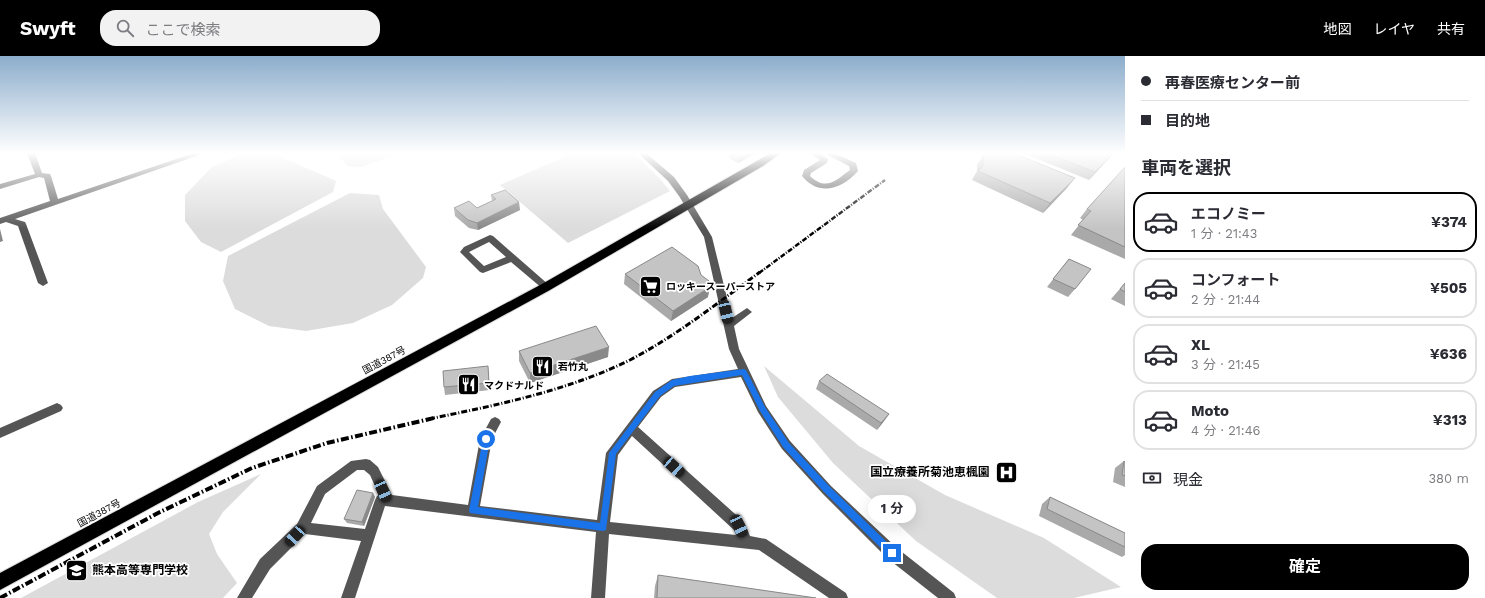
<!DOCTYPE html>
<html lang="ja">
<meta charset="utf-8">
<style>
body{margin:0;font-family:"Work Sans","Noto Sans JP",sans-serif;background:#f2f2f3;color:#2b2b33;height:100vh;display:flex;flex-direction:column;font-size:15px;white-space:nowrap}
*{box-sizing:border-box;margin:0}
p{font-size:13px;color:#7c7c81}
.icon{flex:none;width:22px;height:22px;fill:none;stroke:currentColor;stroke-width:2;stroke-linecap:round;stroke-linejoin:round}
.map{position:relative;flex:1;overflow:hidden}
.side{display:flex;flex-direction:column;background:#fff;width:360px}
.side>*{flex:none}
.top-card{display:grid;align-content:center;height:88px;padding:0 16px;background:#fff}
.end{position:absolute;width:18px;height:18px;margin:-9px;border:5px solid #1a73e8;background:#fff;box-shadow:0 0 0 2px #fff}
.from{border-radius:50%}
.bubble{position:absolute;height:28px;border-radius:14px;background:#fff;box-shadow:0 4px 16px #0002;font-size:13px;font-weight:700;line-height:28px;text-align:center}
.car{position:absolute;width:12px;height:24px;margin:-12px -6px;border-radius:5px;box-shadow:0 0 3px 1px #0007;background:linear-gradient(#222 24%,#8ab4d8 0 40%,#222 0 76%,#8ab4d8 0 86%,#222 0)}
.top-card b{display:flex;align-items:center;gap:14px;height:38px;font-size:15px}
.top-card b+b{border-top:1px solid #e1e1e2}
.top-card i{width:10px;height:10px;background:#2b2b33}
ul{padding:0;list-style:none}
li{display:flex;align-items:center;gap:12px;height:60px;margin:0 8px 6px;padding:0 8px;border:2px solid #e1e1e2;border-radius:16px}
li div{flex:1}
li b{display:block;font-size:15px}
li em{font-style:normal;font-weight:700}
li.active{border-color:#000}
li>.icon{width:36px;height:36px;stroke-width:1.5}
h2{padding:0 16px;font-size:18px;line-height:48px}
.pay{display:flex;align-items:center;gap:10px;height:44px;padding:0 16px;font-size:15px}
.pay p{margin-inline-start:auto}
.cta{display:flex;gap:8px;margin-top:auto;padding:8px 16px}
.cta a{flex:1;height:46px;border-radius:16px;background:#000;color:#fff;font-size:16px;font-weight:700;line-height:46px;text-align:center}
header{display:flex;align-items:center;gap:24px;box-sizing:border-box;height:56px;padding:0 20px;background:#000;color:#fff}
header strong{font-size:19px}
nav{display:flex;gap:22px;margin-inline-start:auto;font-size:14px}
.search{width:280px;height:36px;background:#f2f2f3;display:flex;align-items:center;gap:10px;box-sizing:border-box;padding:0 14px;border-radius:16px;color:#7c7c81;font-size:15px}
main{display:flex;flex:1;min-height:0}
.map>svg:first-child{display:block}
</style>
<header>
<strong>Swyft</strong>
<div class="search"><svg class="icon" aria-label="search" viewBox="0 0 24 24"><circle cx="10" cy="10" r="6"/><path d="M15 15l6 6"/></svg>ここで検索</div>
<nav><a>地図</a><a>レイヤ</a><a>共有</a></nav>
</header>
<main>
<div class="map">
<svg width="1125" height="542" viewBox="0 0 1125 542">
<rect width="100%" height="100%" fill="#fff"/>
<g fill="#dcdcdc">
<polygon points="244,97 272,97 336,125 333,136 221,196 201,186 185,165 185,139 212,111"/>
<polygon points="336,97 400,97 361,111 348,110"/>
<polygon points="573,97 634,97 661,124 670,135 568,187 500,129"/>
<polygon points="350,137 379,139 383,153 426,211 423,222 392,249 353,267 306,275 269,270 235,253 223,225 228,200"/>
<polygon points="764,310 859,390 945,439 1044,482 1121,531 1074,542 997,542 916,485 833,407 778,341"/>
<polygon points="261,418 223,456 209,478 217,498 237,527 223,542 21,542 198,446"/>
</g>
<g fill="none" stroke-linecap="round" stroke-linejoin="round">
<defs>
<polygon id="highway" points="771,97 781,97 763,110 550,234 0,534 0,517 542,228"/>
</defs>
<use href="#highway" stroke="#dbdbdb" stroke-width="2"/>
<g fill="#555" fill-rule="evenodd">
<polygon points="27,97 35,97 42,117 50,118 51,120 58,143 194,97 205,97 15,163 25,166 26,168 48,227 43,230 38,227 18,170 6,166 0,168 0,162 50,145 44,122 39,121 0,133 0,128 35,118"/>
<path d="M638 97H646L674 121 687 139 712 181 732 262 747 252 752 256 734 270 739 293 766 350 790 385 831 430 897 492 954 537 956 542H938L887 502 823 438 782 393 758 356 741 321 675 331 661 341 638 371 744 466 750 480 766 483 846 537 848 542H829L759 494 609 478 605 542H591L596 476 385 450 355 542H341L361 485 305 478 270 513 252 542H237L260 503 297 468 317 430 351 405 366 403 370 404 378 411 392 439 468 449 480 383 491 363 495 361 499 363 501 366 492 383 480 450 597 464 606 397 653 335 672 323 738 313 729 293 704 181 679 140 668 125ZM632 380 734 474 736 479 610 466 618 399ZM357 414H364L370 419 379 439 377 440 375 444 365 473 311 467 325 438Z"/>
<path d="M809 97H819L828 103 827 107 811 117 810 120C826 135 835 125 850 114L849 110 824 97H834L856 107 858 115C842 133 819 141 802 120L804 114 820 104Z"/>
<path d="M490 179 493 180 549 229 551 231 549 233H543L511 206 483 217 480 216 460 196 464 191ZM489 186 506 201 484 210 469 196Z"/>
<polygon points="57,347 61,349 63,352 61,355 0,382 0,372"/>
</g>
<use href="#highway" fill="#000" fill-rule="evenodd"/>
<polyline stroke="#000" stroke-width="2.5" stroke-dasharray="5 1.5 1 1.5" stroke-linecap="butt" points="759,217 885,124"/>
<path stroke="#000" stroke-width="3" stroke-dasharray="6 2 1 2" stroke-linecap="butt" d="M429 363C497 349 567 335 630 304 676 280 719 246 760 216"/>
<polyline stroke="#000" stroke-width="4" stroke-dasharray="8 2.5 1.5 2.5" stroke-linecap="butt" points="0,542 158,457 252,412 327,387 434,362"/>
</g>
<g fill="#a9a9a9">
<polygon points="730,97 756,97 738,107 729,102"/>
<polygon points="1023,97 1114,97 1089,124"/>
<polygon points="983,99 1067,132 1043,157 972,124 977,115 977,109"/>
<polygon points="1125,111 1125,203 1071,179 1083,164 1080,162 1087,153"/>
<polygon points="491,139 520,154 478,174 469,172 455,160 454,152 477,152 492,145"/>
<polygon points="1069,203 1075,233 1068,241 1047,231"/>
<polygon points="625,218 708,241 671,265 624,228"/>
<polygon points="1125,227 1125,250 1111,243"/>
<polygon points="519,295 608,301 530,327 519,305"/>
<polygon points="488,310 490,334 445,339 444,331"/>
<polygon points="819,325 889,358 884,365 877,374 816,333"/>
<polygon points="1124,405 1125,406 1125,431 1113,426 1115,412"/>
<polygon points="373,437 375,441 364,470 347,467 344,463"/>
<polygon points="1050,441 1125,477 1125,499 1122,501 1039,460 1042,448"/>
<polygon points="658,519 816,542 654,542 655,530"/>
</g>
<g fill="#898989">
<polygon points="749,97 756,97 738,107 740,102"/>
<polygon points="1113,97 1114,97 1089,124 1095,116"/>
<polygon points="1075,122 1067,132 1043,157 1050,147"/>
<polygon points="519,146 520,154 478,174 477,167"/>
<polygon points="0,173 3,185 0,186"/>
<polygon points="710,231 708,241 671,265 673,255"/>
<polygon points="609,291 608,301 530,327 530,317"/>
<polygon points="889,358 884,365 877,374 881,367"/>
<polygon points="373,437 375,441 364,470 362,466"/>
</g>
<g fill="#c4c4c4" stroke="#898989">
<polygon points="730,97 749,97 740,102"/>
<polygon points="986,97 1013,97 1075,122 1050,147 978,115 983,110 983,99"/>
<polygon points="1046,97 1113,97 1095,116"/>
<polygon points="1125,111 1125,191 1078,169 1091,155 1087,153"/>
<polygon points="505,134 519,146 477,167 468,164 454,152 469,145 477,152 496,143 491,139"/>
<polygon points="672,191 698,210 701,219 709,225 710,231 673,255 625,218"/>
<polygon points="1069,203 1091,213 1075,233 1053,223"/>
<polygon points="1125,227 1125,236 1120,233"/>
<polygon points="596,270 609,291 530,317 519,295"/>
<polygon points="488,310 489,327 444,331 443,315"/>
<polygon points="827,318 889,358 881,367 819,325"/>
<polygon points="1124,405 1125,406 1125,420 1122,419"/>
<polygon points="357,434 373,437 362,466 344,463"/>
<polygon points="1050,441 1125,477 1125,491 1047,453"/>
<polygon points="658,519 816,542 657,542"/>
</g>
<linearGradient id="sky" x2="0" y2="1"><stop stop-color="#8cadcc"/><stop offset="0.56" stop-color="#fff"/><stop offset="1" stop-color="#fff" stop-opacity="0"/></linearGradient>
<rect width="1125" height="173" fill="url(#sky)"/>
<polygon fill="#1a73e8" points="744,313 746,314 765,351 789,387 830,431 895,494 896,497 895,500 892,501 889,500 824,436 783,391 760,355 742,319 674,330 660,340 616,398 606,474 603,475 470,457 469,454 483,383 486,380 490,383 478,451 600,467 609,397 655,336 672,324 690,320"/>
<defs>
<symbol id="supermarket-square" viewBox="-11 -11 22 22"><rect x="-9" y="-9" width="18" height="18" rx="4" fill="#000" stroke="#fff"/><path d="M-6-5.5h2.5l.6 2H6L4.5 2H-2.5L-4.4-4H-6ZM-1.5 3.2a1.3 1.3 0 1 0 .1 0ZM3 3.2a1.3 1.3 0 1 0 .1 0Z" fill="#fff"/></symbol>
<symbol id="restaurant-square" viewBox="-11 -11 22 22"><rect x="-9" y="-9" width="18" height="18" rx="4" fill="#000" stroke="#fff"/><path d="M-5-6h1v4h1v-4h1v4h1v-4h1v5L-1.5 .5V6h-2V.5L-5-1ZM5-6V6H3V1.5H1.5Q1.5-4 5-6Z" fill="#fff"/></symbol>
<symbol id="hospital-square" viewBox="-11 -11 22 22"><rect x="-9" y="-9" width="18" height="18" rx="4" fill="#000" stroke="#fff"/><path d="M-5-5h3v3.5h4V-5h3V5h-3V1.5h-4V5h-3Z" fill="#fff"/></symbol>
<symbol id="university-square" viewBox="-11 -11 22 22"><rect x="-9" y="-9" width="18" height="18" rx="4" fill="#000" stroke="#fff"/><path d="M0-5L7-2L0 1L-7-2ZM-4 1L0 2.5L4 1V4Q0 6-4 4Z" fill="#fff"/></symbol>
</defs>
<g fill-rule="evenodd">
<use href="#supermarket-square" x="638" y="218" width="25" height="25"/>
<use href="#restaurant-square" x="530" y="298" width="25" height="25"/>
<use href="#restaurant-square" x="456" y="316" width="25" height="25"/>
<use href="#hospital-square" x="994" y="404" width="25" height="25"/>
<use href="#university-square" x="64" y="502" width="25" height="25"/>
</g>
<g text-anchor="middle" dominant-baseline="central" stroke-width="3.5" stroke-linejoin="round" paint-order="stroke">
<g font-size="10" font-weight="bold" fill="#000" stroke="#fff" text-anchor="start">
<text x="666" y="230">ロッキースーパーストア</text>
<text x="558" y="310">若竹丸</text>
<text x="484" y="329">マクドナルド</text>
</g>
<g font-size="10" fill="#000" stroke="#fff">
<text transform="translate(384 304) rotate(-28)">国道387号</text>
<text transform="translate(99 457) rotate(-28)">国道387号</text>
</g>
<g font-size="12" font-weight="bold" fill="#000" stroke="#fff" text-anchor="end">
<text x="990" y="416">国立療養所菊池恵楓園</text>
<text x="92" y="514" text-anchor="start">熊本高等専門学校</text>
</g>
</g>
</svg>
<i class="end from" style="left:486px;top:383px"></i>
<i class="end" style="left:892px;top:497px"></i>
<div class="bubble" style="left:868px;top:439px;width:48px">1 分</div>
<i class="car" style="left:726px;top:256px;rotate:167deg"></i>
<i class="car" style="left:674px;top:411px;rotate:132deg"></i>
<i class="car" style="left:383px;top:435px;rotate:156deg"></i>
<i class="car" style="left:739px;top:470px;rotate:155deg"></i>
<i class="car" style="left:295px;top:480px;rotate:222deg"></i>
</div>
<section class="side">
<div class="top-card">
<b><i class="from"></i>再春医療センター前</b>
<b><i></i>目的地</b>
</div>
<h2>車両を選択</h2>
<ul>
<li class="active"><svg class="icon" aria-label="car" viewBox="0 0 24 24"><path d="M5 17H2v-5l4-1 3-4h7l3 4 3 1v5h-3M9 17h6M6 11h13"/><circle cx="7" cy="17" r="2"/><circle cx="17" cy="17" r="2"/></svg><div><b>エコノミー</b><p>1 分 · 21:43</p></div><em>¥374</em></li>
<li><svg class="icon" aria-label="car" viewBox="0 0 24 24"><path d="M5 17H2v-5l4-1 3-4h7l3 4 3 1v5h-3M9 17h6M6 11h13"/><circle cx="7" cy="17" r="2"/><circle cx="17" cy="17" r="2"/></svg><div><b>コンフォート</b><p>2 分 · 21:44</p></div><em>¥505</em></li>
<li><svg class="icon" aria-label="car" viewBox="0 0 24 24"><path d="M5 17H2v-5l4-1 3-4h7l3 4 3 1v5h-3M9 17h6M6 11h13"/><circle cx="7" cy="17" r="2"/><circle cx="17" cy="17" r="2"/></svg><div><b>XL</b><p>3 分 · 21:45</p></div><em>¥636</em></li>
<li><svg class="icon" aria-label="car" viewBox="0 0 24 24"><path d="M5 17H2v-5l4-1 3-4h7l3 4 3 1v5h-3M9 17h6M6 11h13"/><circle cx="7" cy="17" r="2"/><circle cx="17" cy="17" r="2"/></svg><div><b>Moto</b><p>4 分 · 21:46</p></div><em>¥313</em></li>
</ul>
<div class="pay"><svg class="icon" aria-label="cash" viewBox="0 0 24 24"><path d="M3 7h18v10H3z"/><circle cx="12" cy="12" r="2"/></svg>現金<p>380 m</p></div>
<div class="cta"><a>確定</a></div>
</section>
</main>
